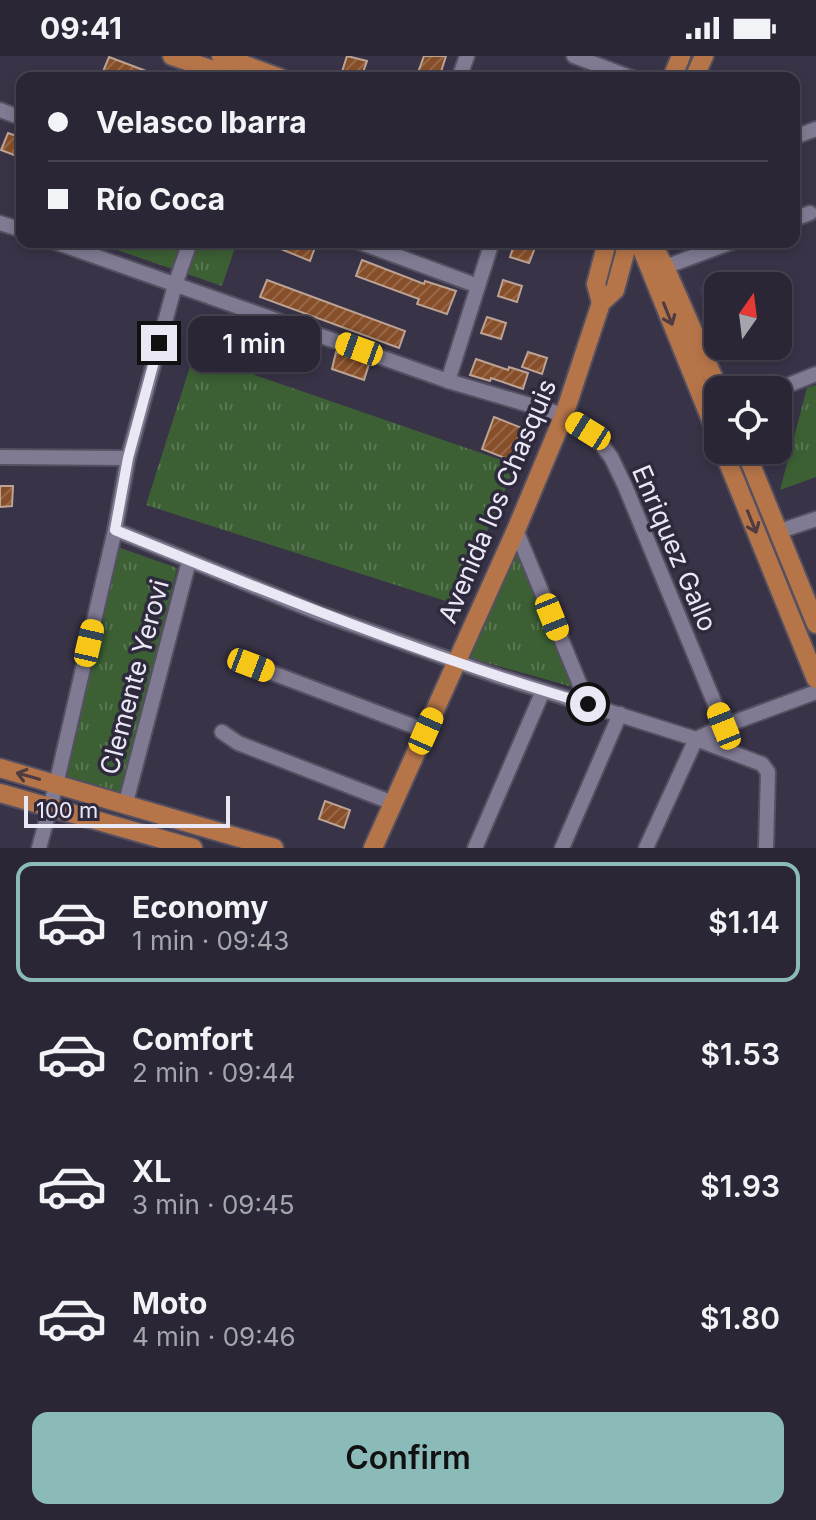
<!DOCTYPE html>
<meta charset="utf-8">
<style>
body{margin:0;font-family:Inter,sans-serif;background:#322e3d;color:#f1f3f6;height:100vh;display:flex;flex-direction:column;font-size:30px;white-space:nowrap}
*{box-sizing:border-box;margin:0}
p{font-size:26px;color:#a5a5ad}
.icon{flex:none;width:44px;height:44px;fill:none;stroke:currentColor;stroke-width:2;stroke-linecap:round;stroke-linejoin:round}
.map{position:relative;height:792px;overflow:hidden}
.side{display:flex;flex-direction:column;background:#2a2635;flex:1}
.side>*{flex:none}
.hud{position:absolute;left:16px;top:16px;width:784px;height:176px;border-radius:16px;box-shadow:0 4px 12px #0003,0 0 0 2px #464350;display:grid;align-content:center;height:176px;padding:0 32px;background:#2a2635}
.needle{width:52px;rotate:14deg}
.fabs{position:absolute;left:704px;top:216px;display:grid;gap:16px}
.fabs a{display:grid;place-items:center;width:88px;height:88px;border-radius:16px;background:#2a2635;box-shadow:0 4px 12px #0003,0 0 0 2px #464350;font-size:40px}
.scale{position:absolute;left:24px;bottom:20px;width:206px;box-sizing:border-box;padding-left:8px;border:4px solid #ebe8f6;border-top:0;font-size:22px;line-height:28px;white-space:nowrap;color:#ebe8f6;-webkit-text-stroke:6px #2e293d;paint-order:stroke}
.end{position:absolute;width:36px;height:36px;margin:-18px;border:10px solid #ebe8f6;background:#111;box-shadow:0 0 0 4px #111}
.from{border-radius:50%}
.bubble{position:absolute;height:56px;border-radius:16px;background:#2a2635;box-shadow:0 4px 12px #0003,0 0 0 2px #464350;font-size:26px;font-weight:600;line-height:56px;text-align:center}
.car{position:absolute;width:24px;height:48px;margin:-24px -12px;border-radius:10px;box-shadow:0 0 6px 2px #0007;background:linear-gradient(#f5c518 24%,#345 0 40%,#f5c518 0 76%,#345 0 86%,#f5c518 0)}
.hud b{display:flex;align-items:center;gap:28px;height:76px;font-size:30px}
.hud b+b{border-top:2px solid #464350}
.hud i{width:20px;height:20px;background:#f1f3f6}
ul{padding:14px 0 0;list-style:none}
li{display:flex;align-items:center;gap:24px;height:120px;margin:0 16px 12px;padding:0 16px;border:4px solid transparent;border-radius:16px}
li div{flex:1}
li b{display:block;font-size:30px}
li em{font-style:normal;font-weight:600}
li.current{border-color:#8bbbb9}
li>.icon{width:72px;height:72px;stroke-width:1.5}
.cta{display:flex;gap:16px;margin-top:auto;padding:16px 32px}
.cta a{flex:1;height:92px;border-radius:16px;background:#8bbbb9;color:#111;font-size:32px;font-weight:600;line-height:92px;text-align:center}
.status{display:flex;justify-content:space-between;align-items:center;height:56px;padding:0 40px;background:#2a2635;direction:ltr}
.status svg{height:22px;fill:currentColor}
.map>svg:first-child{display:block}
</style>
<div class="status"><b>09:41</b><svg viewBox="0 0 49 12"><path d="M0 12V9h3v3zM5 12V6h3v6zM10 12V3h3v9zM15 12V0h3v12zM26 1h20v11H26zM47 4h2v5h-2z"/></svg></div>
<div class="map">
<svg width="816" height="792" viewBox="0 0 816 792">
<defs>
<pattern id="park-tufts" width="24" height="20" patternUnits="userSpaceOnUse" patternTransform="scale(2)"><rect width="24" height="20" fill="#3c6034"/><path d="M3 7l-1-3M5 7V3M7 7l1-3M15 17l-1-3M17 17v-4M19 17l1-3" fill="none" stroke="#587752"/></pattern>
<pattern id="building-hatch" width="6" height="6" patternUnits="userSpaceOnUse" patternTransform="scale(2)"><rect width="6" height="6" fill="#874f29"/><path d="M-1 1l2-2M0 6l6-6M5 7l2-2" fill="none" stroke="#986849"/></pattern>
</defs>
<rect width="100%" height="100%" fill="#383347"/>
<polygon fill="#3e3752" points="710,226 718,246 704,252 697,231"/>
<g fill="url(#park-tufts)">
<polygon points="94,186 237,186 222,230"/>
<polygon points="194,298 516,409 455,548 146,449"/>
<polygon points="816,329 816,421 780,434 807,332"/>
<polygon points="115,490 177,512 123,739 61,725"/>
<polygon points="518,490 573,631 470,602"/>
</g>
<g fill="url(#building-hatch)" stroke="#bca394" stroke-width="2">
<polygon points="347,0 367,5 361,22 340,22"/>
<polygon points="424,0 446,0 439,22 416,22"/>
<polygon points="109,1 162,21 162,22 113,22 102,18"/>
<polygon points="8,77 22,82 22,102 1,94"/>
<polygon points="264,186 317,186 310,205"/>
<polygon points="515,186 535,192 529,207 510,201"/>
<polygon points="362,204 424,228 425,225 456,235 447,258 417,248 419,243 356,220"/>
<polygon points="267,224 405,275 399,292 260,241"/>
<polygon points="503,224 522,230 517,246 498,240"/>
<polygon points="487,261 506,267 501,283 481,277"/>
<polygon points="336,296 369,308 364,324 332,313"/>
<polygon points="528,296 547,302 542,318 522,311"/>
<polygon points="476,303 508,314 509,311 528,317 523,333 491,322 490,325 470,319"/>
<polygon points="494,361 522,372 510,404 482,393"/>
<polygon points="0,430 13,430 12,450 0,451"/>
<polygon points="325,745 350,754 344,772 319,763"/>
</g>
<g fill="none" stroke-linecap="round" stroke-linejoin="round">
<defs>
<g id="minor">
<polyline points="574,0 632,22"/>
<polyline points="459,22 467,0"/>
<polyline points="0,54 22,62"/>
<polyline points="794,81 816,73"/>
<polyline points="794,163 810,157"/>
<polyline points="0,167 22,174"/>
<polyline points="55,186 448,325 564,359 588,375 597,383 611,401 625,430 724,670"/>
<polyline points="359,186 478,230"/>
<polyline points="665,211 732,186"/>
<polyline points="448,325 492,186"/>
<polyline points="776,334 816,318"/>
<polyline points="0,401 128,402"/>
<polyline points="115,474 319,557 494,619 696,683 762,708 768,716 766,792"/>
<polyline points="516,474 588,648"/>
<polyline points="780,475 816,463"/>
<polyline points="251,609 426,675"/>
<polyline points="222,676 238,687 393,747"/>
<polyline points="125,750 189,505"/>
<polyline points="39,792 56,729 115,474 128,402 175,229 190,186"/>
<polyline points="475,792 543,635"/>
<polyline points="562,792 620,658"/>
<polyline points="646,792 696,683 724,670 816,636"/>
</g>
<g id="major">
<polyline points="172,0 237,22"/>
<polyline points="221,0 280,22"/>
<polyline points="672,22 681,0"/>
<polyline points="694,22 704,0"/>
<polyline points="639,186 718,381"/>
<polyline points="651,186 665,211 719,334"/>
<polyline points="601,247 596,228 607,186"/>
<polyline points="723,394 816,623"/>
<polyline points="745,394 816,568"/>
<polyline points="0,712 274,792"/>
<polyline points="0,737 193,792"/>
<polyline points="373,792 516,474 564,359 601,247 615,234 628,186"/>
</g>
</defs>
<use href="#minor" stroke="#545061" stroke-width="18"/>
<use href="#major" stroke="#545061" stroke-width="22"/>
<use href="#minor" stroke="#807b93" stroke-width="14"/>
<use href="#major" stroke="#b67549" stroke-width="18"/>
</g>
<defs><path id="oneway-shaft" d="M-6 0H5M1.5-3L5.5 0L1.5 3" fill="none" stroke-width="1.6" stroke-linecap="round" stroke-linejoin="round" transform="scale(2)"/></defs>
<g stroke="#503c40">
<use href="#oneway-shaft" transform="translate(668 258) rotate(68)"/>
<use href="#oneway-shaft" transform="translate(752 466) rotate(68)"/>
<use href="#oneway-shaft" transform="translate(28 720) rotate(-164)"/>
</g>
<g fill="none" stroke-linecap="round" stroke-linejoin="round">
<path stroke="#ebe8f6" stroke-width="10" d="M159 287 128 402 115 474C271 538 427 601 588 648"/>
</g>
<g text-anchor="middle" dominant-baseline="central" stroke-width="7" stroke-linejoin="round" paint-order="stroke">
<g font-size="26" fill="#ebe8f6" stroke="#2e293d">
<text transform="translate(497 445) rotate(-67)">Avenida los Chasquis</text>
<text transform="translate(675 492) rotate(67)">Enriquez Gallo</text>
<text transform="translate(134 621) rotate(-75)">Clemente Yerovi</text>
</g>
</g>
</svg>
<div class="fabs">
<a><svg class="needle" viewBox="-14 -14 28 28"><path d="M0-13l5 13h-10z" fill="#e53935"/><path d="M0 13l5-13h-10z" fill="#a5a5ad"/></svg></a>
<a><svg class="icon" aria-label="locate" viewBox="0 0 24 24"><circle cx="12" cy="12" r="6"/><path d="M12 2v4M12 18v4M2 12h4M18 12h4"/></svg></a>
</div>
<div class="scale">100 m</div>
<i class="end from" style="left:588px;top:648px"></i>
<i class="end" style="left:159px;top:287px"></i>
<div class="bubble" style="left:188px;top:260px;width:132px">1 min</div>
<i class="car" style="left:359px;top:293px;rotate:290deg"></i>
<i class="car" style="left:588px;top:375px;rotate:302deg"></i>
<i class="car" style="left:552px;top:561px;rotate:158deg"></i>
<i class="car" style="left:89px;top:587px;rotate:13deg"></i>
<i class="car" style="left:251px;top:609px;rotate:111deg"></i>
<i class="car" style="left:724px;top:670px;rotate:338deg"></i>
<i class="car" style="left:426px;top:675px;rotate:24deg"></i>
<div class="hud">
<b><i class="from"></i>Velasco Ibarra</b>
<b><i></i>Río Coca</b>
</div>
</div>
<section class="side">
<ul>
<li class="current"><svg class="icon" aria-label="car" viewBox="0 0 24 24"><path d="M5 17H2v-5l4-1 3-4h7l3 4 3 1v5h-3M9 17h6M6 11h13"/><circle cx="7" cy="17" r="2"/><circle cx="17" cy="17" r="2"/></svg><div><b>Economy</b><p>1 min · 09:43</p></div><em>$1.14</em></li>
<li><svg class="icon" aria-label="car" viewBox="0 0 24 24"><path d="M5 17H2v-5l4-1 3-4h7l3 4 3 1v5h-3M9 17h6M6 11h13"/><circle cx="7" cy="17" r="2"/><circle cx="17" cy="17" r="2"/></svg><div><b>Comfort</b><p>2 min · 09:44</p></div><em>$1.53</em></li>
<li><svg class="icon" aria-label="car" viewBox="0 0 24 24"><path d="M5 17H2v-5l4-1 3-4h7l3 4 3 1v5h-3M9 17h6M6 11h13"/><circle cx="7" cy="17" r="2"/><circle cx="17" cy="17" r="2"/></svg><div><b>XL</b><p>3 min · 09:45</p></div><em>$1.93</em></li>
<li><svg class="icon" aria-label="car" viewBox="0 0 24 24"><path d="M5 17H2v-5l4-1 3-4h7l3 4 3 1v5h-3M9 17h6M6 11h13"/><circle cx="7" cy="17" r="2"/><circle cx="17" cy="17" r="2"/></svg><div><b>Moto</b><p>4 min · 09:46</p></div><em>$1.80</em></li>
</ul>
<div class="cta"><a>Confirm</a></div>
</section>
